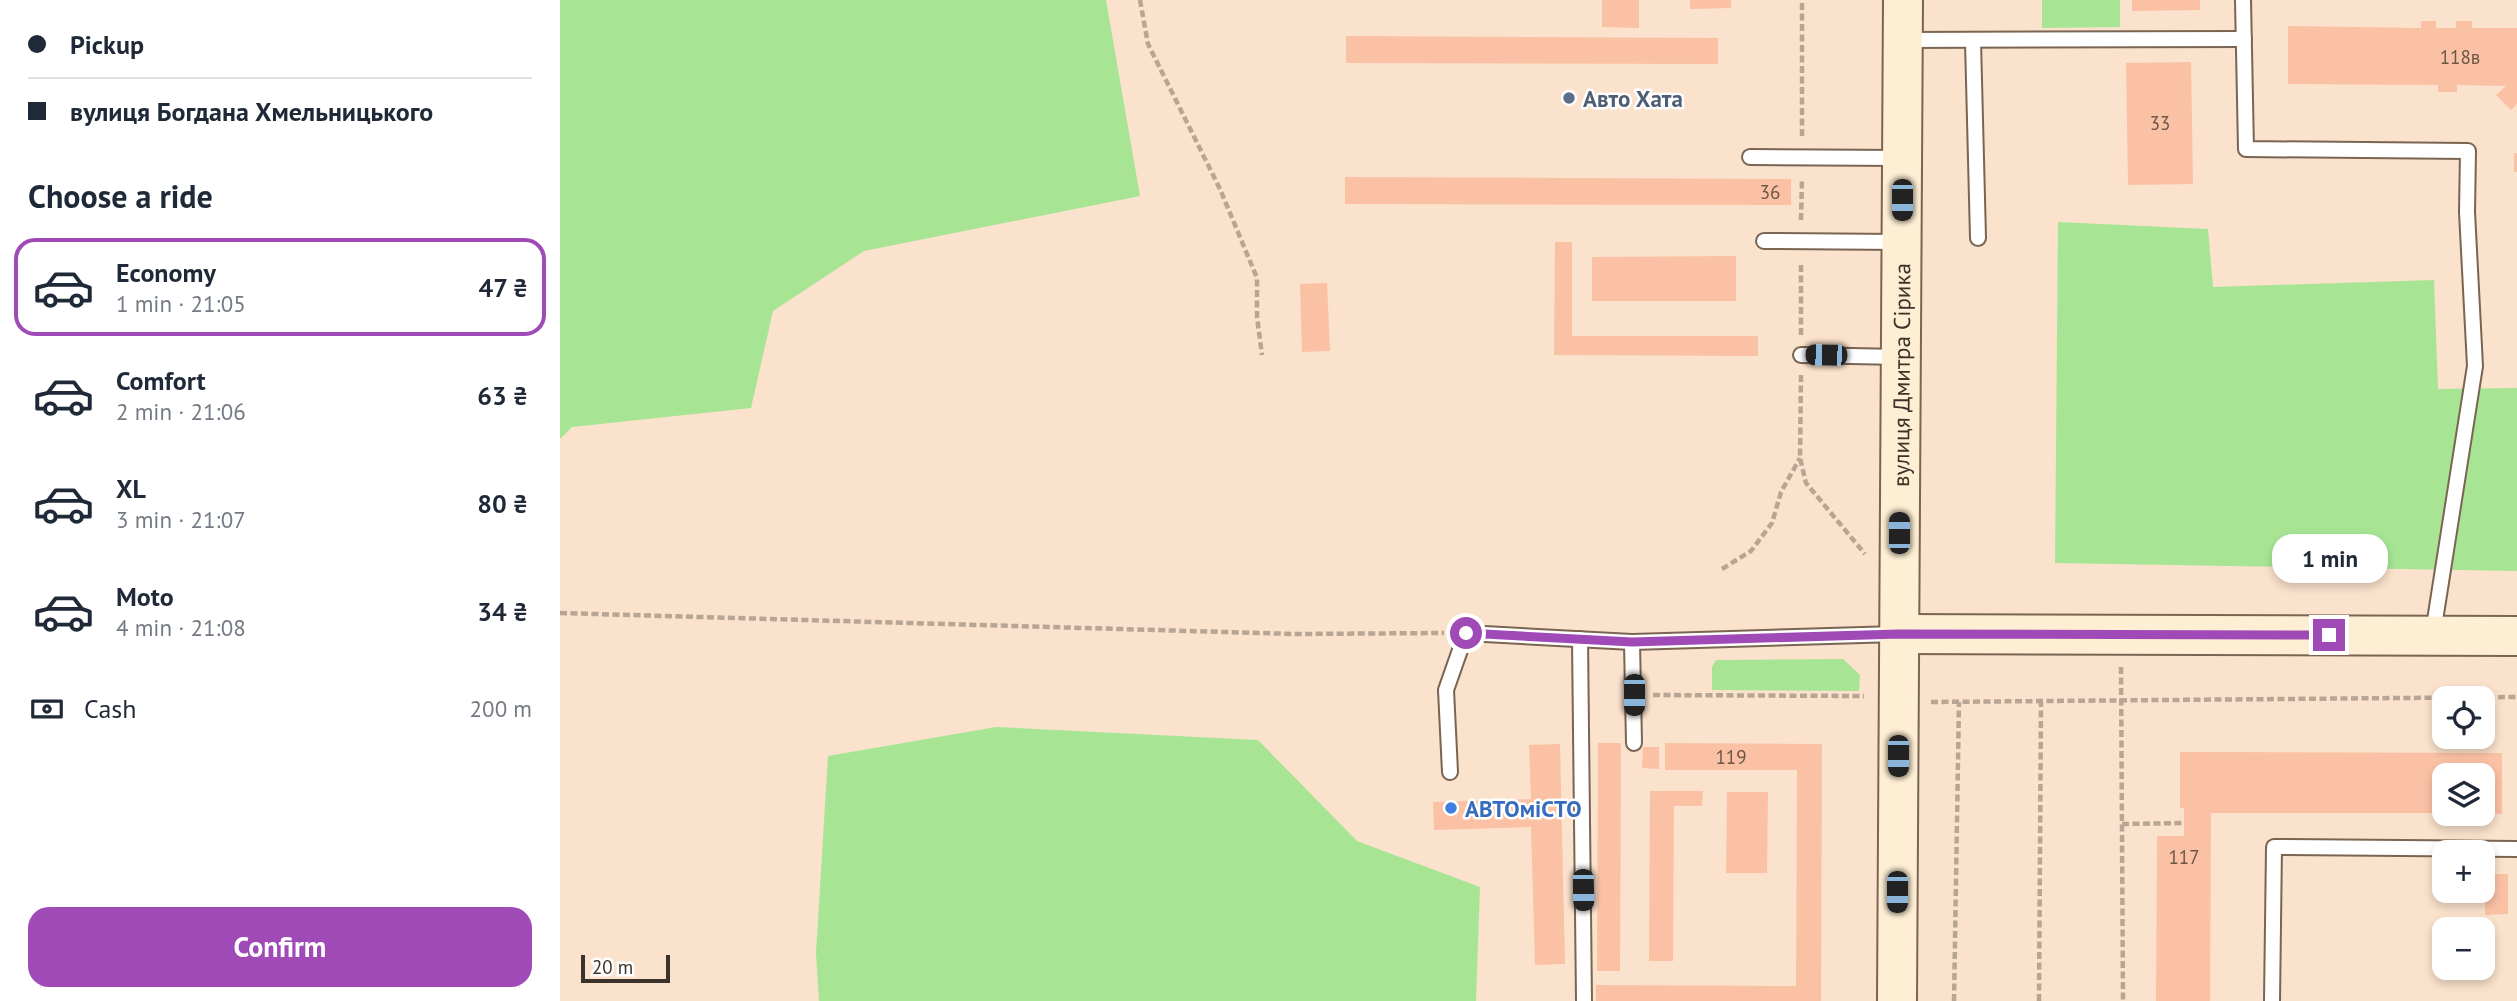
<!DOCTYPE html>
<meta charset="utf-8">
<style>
body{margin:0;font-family:"PT Sans",sans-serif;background:#f2f2f3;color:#1f2937;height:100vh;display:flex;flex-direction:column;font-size:26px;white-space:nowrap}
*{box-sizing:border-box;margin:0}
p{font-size:23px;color:#747a83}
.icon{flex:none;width:38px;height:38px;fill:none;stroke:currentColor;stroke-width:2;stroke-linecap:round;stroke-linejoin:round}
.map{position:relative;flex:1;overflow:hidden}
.drawer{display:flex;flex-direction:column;background:#fff;width:560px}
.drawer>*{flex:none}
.top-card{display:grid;align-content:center;height:154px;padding:0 28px;background:#fff}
.controls{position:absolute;left:1872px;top:686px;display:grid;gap:14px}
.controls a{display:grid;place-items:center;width:63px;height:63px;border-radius:14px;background:#fff;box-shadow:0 4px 10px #0003;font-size:35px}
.scale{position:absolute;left:21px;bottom:18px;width:89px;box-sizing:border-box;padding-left:7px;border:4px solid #3b3229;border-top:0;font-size:19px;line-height:24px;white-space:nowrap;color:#3b3229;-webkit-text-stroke:5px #fff;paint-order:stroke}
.end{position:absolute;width:32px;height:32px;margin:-16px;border:9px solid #a04ab7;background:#fff;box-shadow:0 0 0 4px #fff}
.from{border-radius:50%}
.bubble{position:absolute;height:49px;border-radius:21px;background:#fff;box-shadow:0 4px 10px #0003;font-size:23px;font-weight:600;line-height:49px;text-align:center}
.car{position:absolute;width:21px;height:42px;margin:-21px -10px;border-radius:9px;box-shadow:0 0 5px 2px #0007;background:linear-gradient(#222 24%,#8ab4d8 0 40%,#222 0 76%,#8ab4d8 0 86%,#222 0)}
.top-card b{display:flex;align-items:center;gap:24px;height:66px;font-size:26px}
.top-card b+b{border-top:2px solid #e0e1e3}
.top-card i{width:18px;height:18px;background:#1f2937}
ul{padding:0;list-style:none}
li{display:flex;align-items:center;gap:21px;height:98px;margin:0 14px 10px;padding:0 14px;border:4px solid transparent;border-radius:21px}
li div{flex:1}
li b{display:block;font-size:26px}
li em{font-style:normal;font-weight:600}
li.selected{border-color:#a04ab7}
li>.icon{width:63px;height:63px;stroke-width:1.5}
h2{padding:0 28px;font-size:32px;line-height:84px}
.pay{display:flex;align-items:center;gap:18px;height:77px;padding:0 28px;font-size:26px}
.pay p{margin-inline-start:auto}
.action{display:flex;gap:14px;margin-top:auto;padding:14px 28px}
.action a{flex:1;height:80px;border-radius:21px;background:#a04ab7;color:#fff;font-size:28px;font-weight:600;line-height:80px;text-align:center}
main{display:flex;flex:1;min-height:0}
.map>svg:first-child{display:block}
</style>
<main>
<section class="drawer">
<div class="top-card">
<b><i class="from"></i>Pickup</b>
<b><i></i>вулиця Богдана Хмельницького</b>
</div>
<h2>Choose a ride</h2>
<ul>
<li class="selected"><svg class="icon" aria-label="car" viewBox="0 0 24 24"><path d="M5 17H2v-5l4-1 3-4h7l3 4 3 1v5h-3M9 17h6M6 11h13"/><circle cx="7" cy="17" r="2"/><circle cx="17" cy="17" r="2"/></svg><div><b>Economy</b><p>1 min · 21:05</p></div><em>47 ₴</em></li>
<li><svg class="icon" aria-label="car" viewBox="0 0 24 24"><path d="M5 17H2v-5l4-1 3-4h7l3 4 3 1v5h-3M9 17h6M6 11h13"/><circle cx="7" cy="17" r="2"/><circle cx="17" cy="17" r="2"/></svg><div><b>Comfort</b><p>2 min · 21:06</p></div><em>63 ₴</em></li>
<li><svg class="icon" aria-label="car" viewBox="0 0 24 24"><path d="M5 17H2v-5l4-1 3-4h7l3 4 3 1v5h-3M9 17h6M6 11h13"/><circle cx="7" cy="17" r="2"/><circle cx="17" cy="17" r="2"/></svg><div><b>XL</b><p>3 min · 21:07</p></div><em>80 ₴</em></li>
<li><svg class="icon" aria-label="car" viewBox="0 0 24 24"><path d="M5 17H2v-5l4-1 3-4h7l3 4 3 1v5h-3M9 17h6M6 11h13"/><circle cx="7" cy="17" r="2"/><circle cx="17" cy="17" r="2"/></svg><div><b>Moto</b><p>4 min · 21:08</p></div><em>34 ₴</em></li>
</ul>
<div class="pay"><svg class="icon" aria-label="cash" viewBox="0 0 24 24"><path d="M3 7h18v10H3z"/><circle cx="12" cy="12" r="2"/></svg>Cash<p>200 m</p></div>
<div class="action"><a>Confirm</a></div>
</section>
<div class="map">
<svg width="1957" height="1001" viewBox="0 0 1957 1001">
<rect width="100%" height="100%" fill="#fae2cc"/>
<g fill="#a7e595">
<polygon points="0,0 546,0 580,196 304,251 213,311 191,408 12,427 0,439"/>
<polygon points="1482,0 1560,0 1560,27 1482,28"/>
<polygon points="1498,222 1648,229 1653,287 1874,280 1878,389 1957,388 1957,571 1495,563"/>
<polygon points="1283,659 1300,675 1299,691 1152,690 1152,667 1156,660"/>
<polygon points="436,727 698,740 797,841 920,887 916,1001 259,1001 256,953 268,756"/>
</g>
<g fill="#fbc1a5">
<polygon points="1042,0 1079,0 1079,28 1042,27"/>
<polygon points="1130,0 1171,0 1171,8 1130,9"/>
<polygon points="1572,0 1640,0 1640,10 1572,11"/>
<polygon points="1861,21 1876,21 1876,28 1896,28 1896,21 1912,21 1912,28 1957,28 1957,104 1951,110 1936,95 1946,86 1897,85 1897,92 1878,92 1878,85 1728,84 1728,26 1861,28"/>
<polygon points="786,36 1158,38 1158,64 786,63"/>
<polygon points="1631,62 1633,184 1568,185 1566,63"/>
<rect x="1954" y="153" width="3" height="19"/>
<polygon points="785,177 1231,179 1231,205 785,204"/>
<polygon points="995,242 1012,242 1012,336 1198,336 1198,356 994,355"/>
<polygon points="1176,256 1176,301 1032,301 1032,257"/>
<polygon points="767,283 770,351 742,352 740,284"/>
<polygon points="1038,743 1061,743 1060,971 1037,971"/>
<polygon points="1105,743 1262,744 1261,1001 1036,1001 1036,985 1236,986 1237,770 1105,770"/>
<polygon points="1000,744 1005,964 975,965 971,827 874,830 873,802 971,799 969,745"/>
<polygon points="1083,747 1099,747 1099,769 1082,768"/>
<polygon points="1620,752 1942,753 1942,814 1923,813 1923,775 1885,775 1885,813 1651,813 1650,1001 1596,1001 1597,836 1624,836 1624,808 1620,808"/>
<polygon points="1090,791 1143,791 1142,806 1114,806 1113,961 1089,961"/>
<polygon points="1167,792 1208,792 1207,873 1166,873"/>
<polygon points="1925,874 1948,874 1948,914 1925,915"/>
</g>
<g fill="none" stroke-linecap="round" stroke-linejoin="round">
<defs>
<g id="lane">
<polyline points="1683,0 1686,149 1908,151 1907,212 1915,366 1873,633"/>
<polyline points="1344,40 1684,39"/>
<polyline points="1413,41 1418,238"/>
<polyline points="1190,157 1340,158"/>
<polyline points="1204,241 1340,242"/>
<polyline points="1241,355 1341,357"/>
<polyline points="1020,639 1024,1001"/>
<polyline points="1072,642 1074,743"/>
<polyline points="890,772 886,690 906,633 1072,642 1337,634"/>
<polyline points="1712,1001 1714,847 1957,849"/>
</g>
<g id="secondary">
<polyline points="1339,634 1957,636"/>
<path id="s1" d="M1337 1001 1343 0"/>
</g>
</defs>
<use href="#lane" stroke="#7a6552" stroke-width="18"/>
<use href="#secondary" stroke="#7a6552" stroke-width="42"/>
<g stroke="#b8a594" stroke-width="4.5" stroke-dasharray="7 3.5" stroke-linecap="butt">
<polyline points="580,0 588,44 660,189 697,278 697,317 702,355"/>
<polyline points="1242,136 1242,0"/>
<polyline points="1241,220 1242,179"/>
<polyline points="1241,335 1241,263"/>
<polyline points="1241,375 1240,458 1246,483 1305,554"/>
<polyline points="1162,569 1191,551 1212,523 1221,492 1240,458"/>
<polyline points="0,613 734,634 884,633"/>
<polyline points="1561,667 1563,1001"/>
<polyline points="1093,695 1304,696"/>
<polyline points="1371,702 1957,697"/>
<polyline points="1562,824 1624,823"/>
<polyline points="1394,1001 1399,702"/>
<polyline points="1479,1001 1481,702"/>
</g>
<use href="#lane" stroke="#fff" stroke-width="14"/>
<use href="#secondary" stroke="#feeed4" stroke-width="38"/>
</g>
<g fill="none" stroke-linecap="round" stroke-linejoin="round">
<polyline stroke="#a04ab7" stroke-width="9" points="906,633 1072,642 1339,634 1769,635"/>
</g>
<circle fill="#5c6f8a" stroke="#fff" stroke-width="2.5" cx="1009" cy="98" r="7"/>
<circle fill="#3f7fe0" stroke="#fff" stroke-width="2.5" cx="891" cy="808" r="7"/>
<g text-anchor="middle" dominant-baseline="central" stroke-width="5" stroke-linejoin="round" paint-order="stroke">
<g font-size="19" fill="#6b5648">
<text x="1900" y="57">118в</text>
<text x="1600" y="123">33</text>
<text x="1210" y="192">36</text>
<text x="1171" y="757">119</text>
<text x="1624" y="857">117</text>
</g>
<g font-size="23" font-weight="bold" fill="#4e5e75" stroke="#fff" text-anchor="start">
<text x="1023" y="98">Авто Хата</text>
</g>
<g font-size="23" fill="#3b3229" stroke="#fff">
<text stroke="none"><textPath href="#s1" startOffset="626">вулиця Дмитра Сірика</textPath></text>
</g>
<g font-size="23" font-weight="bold" fill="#366cbe" stroke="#fff" text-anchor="start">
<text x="905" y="808">АВТОміСТО</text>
</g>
</g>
</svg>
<div class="controls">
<a><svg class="icon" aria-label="locate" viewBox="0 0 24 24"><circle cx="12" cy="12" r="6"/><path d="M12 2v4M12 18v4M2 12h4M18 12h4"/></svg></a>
<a><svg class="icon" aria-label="layers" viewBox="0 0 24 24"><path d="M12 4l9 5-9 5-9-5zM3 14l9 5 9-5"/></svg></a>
<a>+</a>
<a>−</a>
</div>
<div class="scale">20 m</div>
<i class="end from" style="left:906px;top:633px"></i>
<i class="end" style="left:1769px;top:635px"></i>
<div class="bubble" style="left:1712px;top:534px;width:116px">1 min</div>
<i class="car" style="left:1342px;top:200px;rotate:180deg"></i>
<i class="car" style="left:1266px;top:355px;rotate:271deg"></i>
<i class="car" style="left:1339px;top:533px;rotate:0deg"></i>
<i class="car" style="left:1074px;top:695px;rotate:180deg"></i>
<i class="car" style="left:1338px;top:756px;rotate:180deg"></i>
<i class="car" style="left:1023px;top:890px;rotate:179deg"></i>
<i class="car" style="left:1337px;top:892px;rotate:180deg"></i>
</div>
</main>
